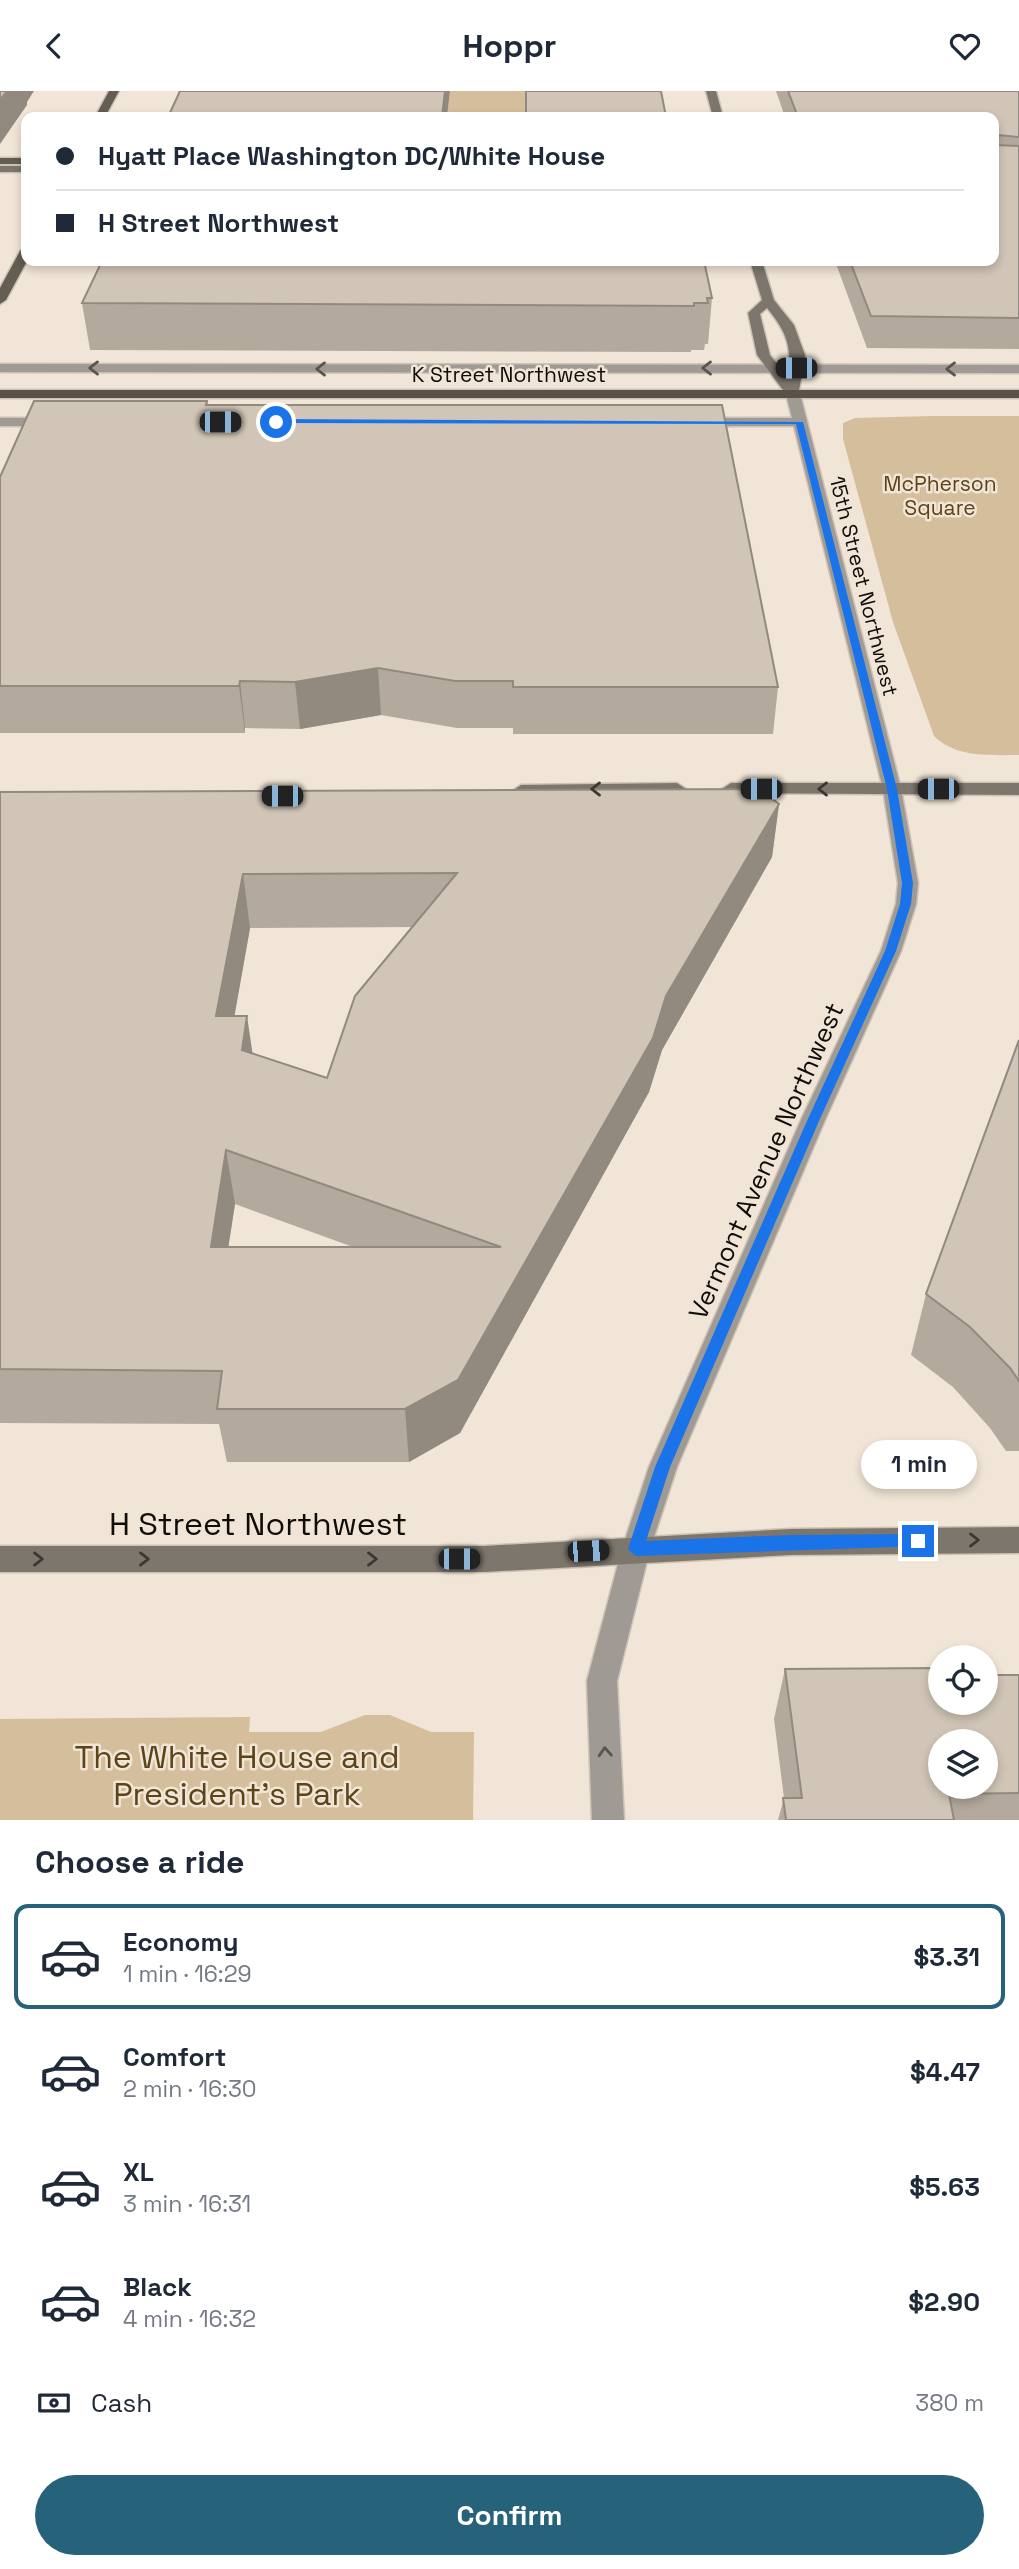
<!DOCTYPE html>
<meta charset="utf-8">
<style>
body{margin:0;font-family:"Space Grotesk",sans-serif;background:#f6f6f7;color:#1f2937;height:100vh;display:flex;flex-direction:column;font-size:26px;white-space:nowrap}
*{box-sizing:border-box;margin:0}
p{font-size:23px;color:#747a83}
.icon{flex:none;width:38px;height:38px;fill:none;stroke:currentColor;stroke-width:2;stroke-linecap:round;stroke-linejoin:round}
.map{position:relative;height:1729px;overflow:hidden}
.details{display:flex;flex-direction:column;background:#fff;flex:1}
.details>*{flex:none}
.top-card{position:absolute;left:21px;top:21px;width:978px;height:154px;border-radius:14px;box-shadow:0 4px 10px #0003;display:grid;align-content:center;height:154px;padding:0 35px;background:#fff}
.tools{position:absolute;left:928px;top:1554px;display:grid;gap:14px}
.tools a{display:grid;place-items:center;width:70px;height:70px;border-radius:50%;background:#fff;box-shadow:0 4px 10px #0003;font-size:35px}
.end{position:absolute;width:32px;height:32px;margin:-16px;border:9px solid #1a73e8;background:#fff;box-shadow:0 0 0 4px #fff}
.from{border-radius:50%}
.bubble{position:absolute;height:49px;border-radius:24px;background:#fff;box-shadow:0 4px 10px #0003;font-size:23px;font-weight:800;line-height:49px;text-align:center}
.car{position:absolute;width:21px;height:42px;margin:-21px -10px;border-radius:9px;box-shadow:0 0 5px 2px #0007;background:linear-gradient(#222 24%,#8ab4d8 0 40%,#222 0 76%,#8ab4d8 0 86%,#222 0)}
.top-card b{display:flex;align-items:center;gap:24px;height:66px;font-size:26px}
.top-card b+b{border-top:2px solid #e0e1e3}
.top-card i{width:18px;height:18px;background:#1f2937}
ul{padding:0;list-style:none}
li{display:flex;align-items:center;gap:21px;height:105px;margin:0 14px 10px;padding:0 21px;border:4px solid transparent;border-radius:14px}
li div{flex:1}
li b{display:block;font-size:26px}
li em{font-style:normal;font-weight:800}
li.active{border-color:#26627a}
li>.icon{width:63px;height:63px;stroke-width:1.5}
h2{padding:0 35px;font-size:32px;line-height:84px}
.pay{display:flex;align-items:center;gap:18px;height:77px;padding:0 35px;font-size:26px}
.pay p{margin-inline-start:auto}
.primary-button{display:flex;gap:14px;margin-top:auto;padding:14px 35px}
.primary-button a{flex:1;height:80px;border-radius:42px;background:#26627a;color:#fff;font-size:28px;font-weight:800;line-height:80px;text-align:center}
header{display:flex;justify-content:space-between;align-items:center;height:91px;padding:0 35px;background:#fff;font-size:32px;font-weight:800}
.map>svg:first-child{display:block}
</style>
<header><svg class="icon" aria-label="back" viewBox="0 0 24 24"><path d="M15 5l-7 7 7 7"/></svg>Hoppr<svg class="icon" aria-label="heart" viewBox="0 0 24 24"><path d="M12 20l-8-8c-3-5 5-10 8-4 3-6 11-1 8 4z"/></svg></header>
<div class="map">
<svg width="1019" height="1729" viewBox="0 0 1019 1729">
<rect width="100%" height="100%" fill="#f0e5d6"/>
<g fill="#d5be9b">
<polygon points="450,0 525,0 525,26 447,26"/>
<path d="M933 325H1019V664C990 664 956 667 934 645L893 531 843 348V332L855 327Z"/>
<polygon points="365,1624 390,1624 431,1641 474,1641 473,1729 0,1729 0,1628 250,1626 249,1641 321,1641"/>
</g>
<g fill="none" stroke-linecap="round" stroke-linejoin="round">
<defs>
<polygon id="minor" points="636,1445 646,1449 650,1458 617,1590 624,1729 592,1729 587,1590 622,1458 626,1449"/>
<g id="tertiary">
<polygon points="0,273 1019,274 1019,282 0,281"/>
<polygon points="793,299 800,303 901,698 918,792 916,813 901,860 825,1029 677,1376 650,1458 646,1467 636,1471 626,1467 622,1458 649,1376 801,1029 881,860 896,813 898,792 883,698 794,335 696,335 689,331 696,327 792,327 786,303"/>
<polygon points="0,327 52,327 59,331 52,335 0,335"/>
</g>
<g id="secondary">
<polygon points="706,0 716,0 723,26 713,26"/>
<rect x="0" y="75" width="26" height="6"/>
<path d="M750 170H762L774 209 794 234 805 264 798 306H788L757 264 748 222 762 209ZM767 217C787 241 792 256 788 287L770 264 760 223Z"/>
<polygon points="677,692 686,698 684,702 521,706 512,700 521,694"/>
<polygon points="731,692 1019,692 1019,704 724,702 722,698"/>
<polygon points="1019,1436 1019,1462 791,1464 485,1481 0,1481 0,1455 485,1455 791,1438"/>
</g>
<g id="primary">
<polygon points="109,0 119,0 105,26 95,26"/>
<rect x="0" y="67" width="26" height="6"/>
<polygon points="26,156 27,170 6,209 0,213 0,197 20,160"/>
</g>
<rect id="trunk" x="0" y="299" width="1019" height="8"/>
</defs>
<use href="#minor" stroke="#ccc2b5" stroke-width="3"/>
<use href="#tertiary" stroke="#ccc2b5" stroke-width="3"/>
<use href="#secondary" stroke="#ccc2b5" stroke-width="3"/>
<use href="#primary" stroke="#ccc2b5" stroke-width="3"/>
<use href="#trunk" stroke="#ccc2b5" stroke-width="3"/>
<use href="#minor" fill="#9f9b94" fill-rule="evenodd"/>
<use href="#tertiary" fill="#9f9b94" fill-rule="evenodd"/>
<use href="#secondary" fill="#7d766d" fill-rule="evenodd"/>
<use href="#primary" fill="#645d51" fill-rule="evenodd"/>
<use href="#trunk" fill="#5a5246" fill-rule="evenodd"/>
</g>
<g fill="#b3a99d" fill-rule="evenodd">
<polygon points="776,0 1019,0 1019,258 867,257 835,170 994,170 994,26 785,26"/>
<polygon points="712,207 708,253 705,253 704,259 691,259 691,261 90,259 82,212"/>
<polygon points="207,310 208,314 778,596 773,643 513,643 513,637 457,637 381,624 300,638 245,637 245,642 0,642 0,386"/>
<path d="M0 701 779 713 772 766 662 959 649 1001 460 1342 409 1371H227L219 1333 0 1332ZM413 836 327 987 252 962 234 925 250 837ZM235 1113 353 1156H228Z"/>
<polygon points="1019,949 1019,1360 1006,1360 990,1337 953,1296 911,1264 926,1203"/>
<polygon points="785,1578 940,1612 1019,1584 1019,1729 778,1729 784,1707 774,1628"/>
</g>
<g fill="#928a7f">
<polygon points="7,0 34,0 27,11 27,14 0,53 0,9"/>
<polygon points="445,0 450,0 447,26 442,26"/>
<polygon points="378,577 381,624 300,638 295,591"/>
<polygon points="240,590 245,637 245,642 239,595"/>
<polygon points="779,713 772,766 662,959 649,1001 460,1342 409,1371 405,1318"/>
<polygon points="243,783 250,837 225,979 216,925"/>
<polygon points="247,925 255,979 242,959"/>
<polygon points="226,1059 235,1113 220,1210 211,1156"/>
</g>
<g fill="#d0c5b6" stroke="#928a7f" stroke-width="2" fill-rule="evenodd">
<polygon points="0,0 7,0 0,9"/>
<polygon points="180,0 445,0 442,26 168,26"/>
<polygon points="526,0 661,0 666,26 526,26"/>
<polygon points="788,0 1019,0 1019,46 999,44 997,54 1019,55 1019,227 871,225 850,170 994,170 994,26 798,26"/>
<polygon points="102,170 704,170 712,207 707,207 708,212 694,212 694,215 82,212"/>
<polygon points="34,310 207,310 206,314 722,314 778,596 513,596 513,590 455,590 378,577 295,591 240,590 239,595 0,595 0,386"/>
<path d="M759 698 779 713 666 905 653 947 458 1289 405 1318H217L222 1280 0 1278V701ZM457 782 355 905 327 987 242 959 247 925H216L243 783ZM226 1059 501 1156H211Z"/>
<polygon points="1019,949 1019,1290 1010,1277 970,1236 926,1203"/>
<path d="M940 1577V1612H985V1584H1019V1702L949 1703 954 1729H786L783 1707H802L785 1578ZM940 1650H985V1696H940Z"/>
</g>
<defs><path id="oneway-chevron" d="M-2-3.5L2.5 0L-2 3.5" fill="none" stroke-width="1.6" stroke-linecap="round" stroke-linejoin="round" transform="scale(1.75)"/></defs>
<g stroke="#58544e">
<use href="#oneway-chevron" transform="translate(94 277) rotate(-180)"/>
<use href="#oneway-chevron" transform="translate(707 277) rotate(180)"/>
<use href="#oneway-chevron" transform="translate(321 278) rotate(-180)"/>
<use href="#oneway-chevron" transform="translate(951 278) rotate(180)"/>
<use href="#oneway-chevron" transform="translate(605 1661) rotate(-93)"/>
</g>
<g stroke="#3c3630">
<use href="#oneway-chevron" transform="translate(596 698) rotate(180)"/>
<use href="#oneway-chevron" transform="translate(823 698) rotate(180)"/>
<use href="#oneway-chevron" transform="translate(974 1449)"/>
<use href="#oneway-chevron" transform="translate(38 1468)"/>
<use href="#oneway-chevron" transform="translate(144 1468)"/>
<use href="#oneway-chevron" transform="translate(372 1468)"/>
</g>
<polygon fill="#1a73e8" points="276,328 803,331 897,698 913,792 911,813 896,860 819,1030 670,1376 646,1450 791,1444 918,1443 923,1445 923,1455 636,1465 628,1458 655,1376 807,1030 885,860 900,813 902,792 887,698 796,333 273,332"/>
<g text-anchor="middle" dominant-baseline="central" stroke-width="5" stroke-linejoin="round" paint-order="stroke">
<g font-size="21" fill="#100c07" stroke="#f0e5d6">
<text x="509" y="283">K Street Northwest</text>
<text transform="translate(864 495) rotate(76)">15th Street Northwest</text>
</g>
<g font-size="21" fill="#5c4318" stroke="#f0e5d6">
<text x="940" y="392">McPherson<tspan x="940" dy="24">Square</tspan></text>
</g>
<g font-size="26" fill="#100c07" stroke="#f0e5d6">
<text transform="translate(766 1070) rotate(-66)">Vermont Avenue Northwest</text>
</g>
<g font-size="32" fill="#100c07" stroke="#f0e5d6">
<text x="258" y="1433">H Street Northwest</text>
</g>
<g font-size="32" fill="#5c4318" stroke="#f0e5d6">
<text x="237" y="1666">The White House and<tspan x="237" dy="37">President's Park</tspan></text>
</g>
</g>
</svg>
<div class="tools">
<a><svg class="icon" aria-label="locate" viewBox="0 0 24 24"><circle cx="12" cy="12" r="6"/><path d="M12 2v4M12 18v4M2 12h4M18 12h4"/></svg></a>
<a><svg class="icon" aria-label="layers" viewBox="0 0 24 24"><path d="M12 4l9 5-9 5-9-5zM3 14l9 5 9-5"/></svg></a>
</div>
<i class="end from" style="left:276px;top:331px"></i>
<i class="end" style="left:918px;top:1450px"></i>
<div class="bubble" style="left:861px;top:1349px;width:116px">1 min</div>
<i class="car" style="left:796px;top:277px;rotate:270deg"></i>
<i class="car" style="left:220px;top:331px;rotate:90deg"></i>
<i class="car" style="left:761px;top:698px;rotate:270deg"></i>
<i class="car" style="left:938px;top:698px;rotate:270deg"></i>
<i class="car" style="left:282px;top:705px;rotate:270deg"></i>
<i class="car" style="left:588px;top:1460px;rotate:87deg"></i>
<i class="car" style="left:459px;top:1468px;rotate:90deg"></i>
<div class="top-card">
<b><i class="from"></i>Hyatt Place Washington DC/White House</b>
<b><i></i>H Street Northwest</b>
</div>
</div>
<section class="details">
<h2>Choose a ride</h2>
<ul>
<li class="active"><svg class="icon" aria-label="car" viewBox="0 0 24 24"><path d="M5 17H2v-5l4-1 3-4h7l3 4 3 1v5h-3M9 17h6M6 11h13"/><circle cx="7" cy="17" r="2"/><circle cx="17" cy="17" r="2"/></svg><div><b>Economy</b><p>1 min · 16:29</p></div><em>$3.31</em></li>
<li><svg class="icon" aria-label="car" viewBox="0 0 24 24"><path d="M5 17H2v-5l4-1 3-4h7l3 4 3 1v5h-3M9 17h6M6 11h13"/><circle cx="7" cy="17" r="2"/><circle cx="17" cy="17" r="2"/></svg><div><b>Comfort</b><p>2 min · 16:30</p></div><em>$4.47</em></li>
<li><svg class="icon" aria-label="car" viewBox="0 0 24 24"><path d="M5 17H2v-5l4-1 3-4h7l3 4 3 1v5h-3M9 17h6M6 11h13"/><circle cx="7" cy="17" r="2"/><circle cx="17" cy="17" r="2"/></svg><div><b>XL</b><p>3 min · 16:31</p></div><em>$5.63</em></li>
<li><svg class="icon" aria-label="car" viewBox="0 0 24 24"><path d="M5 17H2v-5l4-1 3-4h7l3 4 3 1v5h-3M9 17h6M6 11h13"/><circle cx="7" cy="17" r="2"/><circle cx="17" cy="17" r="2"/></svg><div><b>Black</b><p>4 min · 16:32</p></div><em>$2.90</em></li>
</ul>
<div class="pay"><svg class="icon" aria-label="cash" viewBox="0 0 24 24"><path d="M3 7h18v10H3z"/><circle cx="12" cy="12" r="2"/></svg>Cash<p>380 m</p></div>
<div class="primary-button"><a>Confirm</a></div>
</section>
